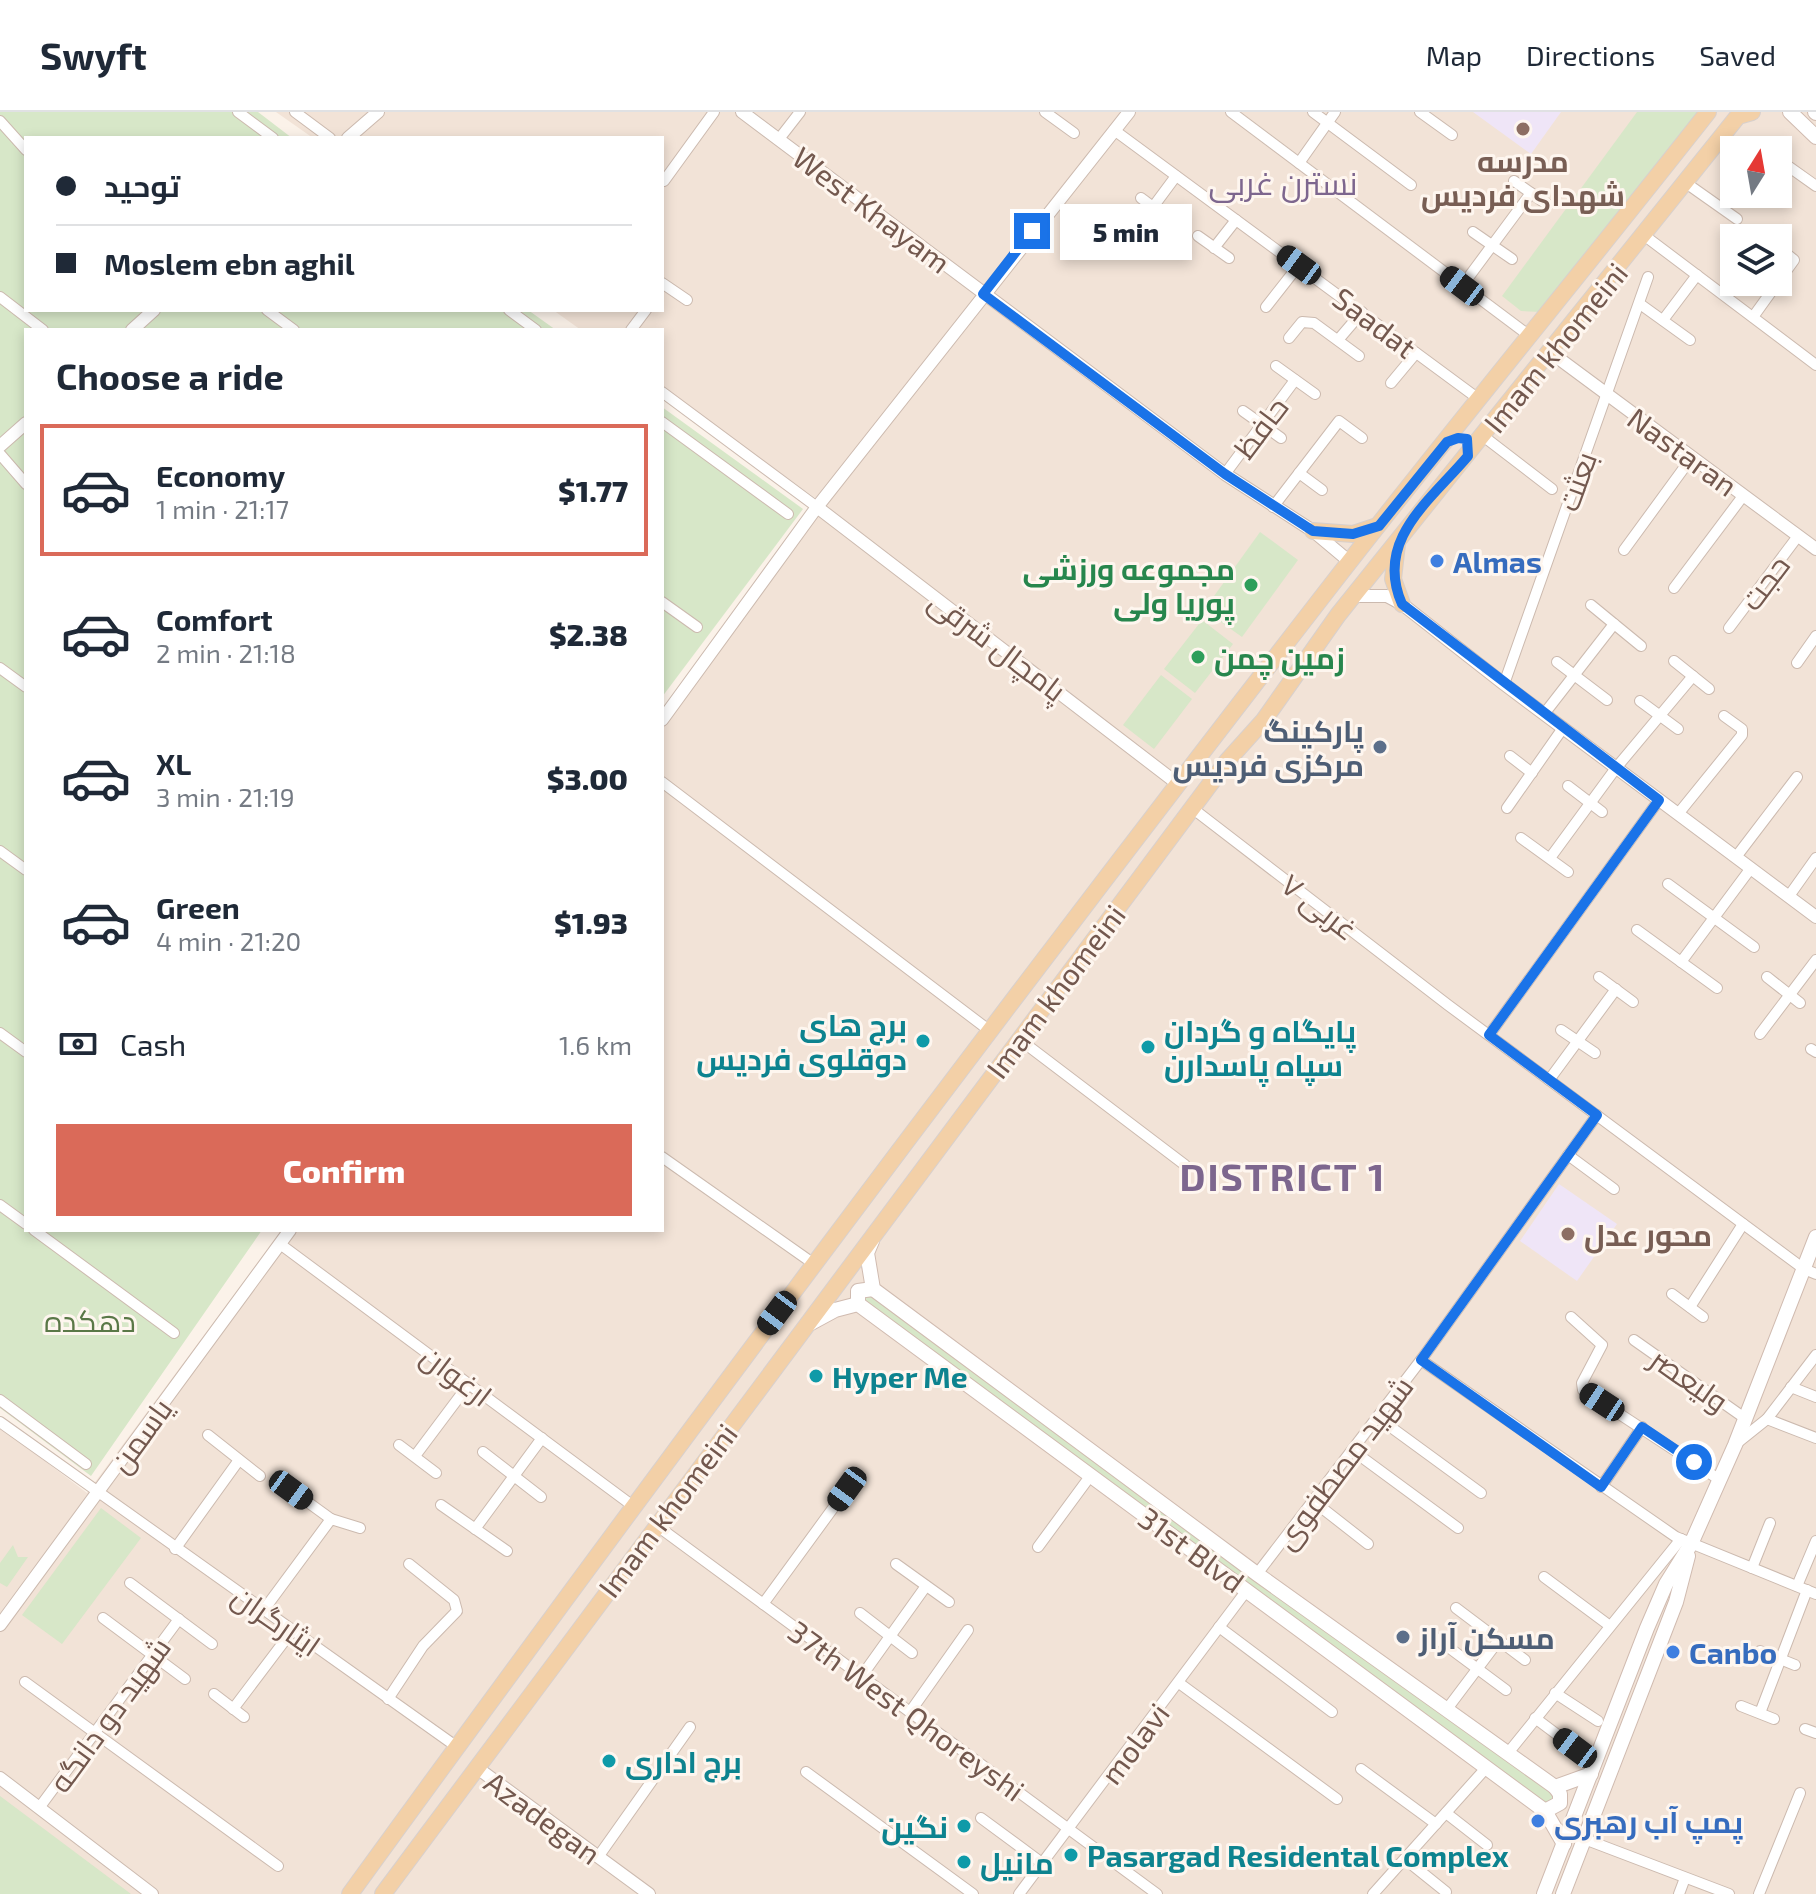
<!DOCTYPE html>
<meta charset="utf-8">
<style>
body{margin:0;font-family:"Exo 2",Cairo,sans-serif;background:#f6f6f7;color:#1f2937;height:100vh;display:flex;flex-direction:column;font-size:30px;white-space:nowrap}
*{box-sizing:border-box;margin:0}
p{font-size:26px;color:#747a83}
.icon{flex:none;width:44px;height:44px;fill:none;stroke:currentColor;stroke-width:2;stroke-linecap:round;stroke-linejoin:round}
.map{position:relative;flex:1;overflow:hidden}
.details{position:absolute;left:24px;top:216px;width:640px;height:904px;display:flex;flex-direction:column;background:#fff;border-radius:0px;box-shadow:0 4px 12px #0003}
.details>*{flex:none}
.hud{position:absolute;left:24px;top:24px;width:640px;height:176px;border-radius:0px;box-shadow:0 4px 12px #0003;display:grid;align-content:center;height:176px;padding:0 32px;background:#fff}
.needle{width:52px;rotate:11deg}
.fabs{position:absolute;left:1720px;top:24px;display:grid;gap:16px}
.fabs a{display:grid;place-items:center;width:72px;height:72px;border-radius:0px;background:#fff;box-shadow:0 4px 12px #0003;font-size:40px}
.end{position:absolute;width:36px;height:36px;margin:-18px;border:10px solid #1a73e8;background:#fff;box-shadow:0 0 0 4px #fff}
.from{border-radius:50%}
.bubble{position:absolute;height:56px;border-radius:0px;background:#fff;box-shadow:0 4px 12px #0003;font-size:26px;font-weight:800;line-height:56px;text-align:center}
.car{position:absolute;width:24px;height:48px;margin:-24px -12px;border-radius:10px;box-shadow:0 0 6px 2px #0007;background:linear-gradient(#222 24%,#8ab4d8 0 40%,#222 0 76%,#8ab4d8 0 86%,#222 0)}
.hud b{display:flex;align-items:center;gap:28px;height:76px;font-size:30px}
.hud b+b{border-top:2px solid #e0e1e3}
.hud i{width:20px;height:20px;background:#1f2937}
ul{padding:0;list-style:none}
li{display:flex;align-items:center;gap:24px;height:132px;margin:0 16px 12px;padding:0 16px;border:4px solid transparent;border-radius:0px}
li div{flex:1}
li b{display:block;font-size:30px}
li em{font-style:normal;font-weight:800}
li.on{border-color:#da6a59}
li>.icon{width:72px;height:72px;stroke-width:1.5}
h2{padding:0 32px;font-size:36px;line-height:96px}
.pay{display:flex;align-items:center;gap:20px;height:88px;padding:0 32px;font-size:30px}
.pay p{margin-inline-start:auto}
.button{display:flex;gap:16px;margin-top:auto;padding:16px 32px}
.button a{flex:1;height:92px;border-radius:0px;background:#da6a59;color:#fff;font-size:32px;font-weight:800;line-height:92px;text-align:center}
header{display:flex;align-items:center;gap:48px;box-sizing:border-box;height:112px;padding:0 40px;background:#fff;border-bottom:2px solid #e0e1e3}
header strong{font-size:38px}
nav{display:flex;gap:44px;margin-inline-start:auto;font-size:28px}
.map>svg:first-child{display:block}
</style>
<header>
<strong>Swyft</strong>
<nav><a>Map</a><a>Directions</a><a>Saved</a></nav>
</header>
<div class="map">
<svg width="1816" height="1782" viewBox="0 0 1816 1782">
<rect width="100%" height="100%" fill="#fbf2e9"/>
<path fill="#f2e3d7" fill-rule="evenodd" d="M276 0H1816V1782H0V1315L87 1381 282 1118H662V607L821 390 662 276V218H581L553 198H662V26H313ZM1734 38H1778V82H1734ZM1734 126H1778V170H1734Z"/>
<g fill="#efe5f7">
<polygon points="1473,0 1561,0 1531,42"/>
<polygon points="1559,1072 1617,1112 1577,1169 1520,1129"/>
</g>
<g fill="#d7e7c8">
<polygon points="0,0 258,0 292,26 26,26 26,198 528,198 556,218 26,218 26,1118 262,1118 91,1364 0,1296"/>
<polygon points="1637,0 1698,0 1541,200 1521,199 1502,184"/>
<polygon points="662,295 803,397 662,585"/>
<polygon points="1260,420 1298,448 1242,525 1204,498"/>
<polygon points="1202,508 1233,532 1195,581 1164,557"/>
<polygon points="1161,563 1192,587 1154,637 1123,613"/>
<polygon points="866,1179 1555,1682 1554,1688 1544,1692 861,1190"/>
<polygon points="101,1396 141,1426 62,1532 22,1503"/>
<polygon points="13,1433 18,1445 28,1445 7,1475 0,1471 0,1451"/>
<polygon points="0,1684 131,1782 0,1782"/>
</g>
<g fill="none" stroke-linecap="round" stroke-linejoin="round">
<defs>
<g id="minor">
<polyline points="238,0 273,26"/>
<polyline points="295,0 330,26"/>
<polyline points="1045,0 1074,21"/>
<polyline points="1231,0 1531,225"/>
<polyline points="1313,0 1411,73"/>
<polyline points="1420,0 1452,23"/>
<polyline points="0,9 26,38"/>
<polyline points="1114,18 1480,288"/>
<polyline points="779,27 800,0"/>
<polyline points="1754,30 1765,38"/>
<polyline points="1778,47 1816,74"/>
<polyline points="1299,51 1335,0"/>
<polyline points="664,69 714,0"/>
<polyline points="1514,69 1548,93"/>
<polyline points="1686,71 1737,107"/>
<polyline points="1141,86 1177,113"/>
<polyline points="1153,95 1176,64"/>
<polyline points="1751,119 1763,126"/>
<polyline points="1473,120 1512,147"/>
<polyline points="1198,124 1229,146"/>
<polyline points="1645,124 1816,253"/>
<polyline points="1214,136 1236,108"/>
<polyline points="662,171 687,188"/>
<polyline points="1462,174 1531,81"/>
<polyline points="0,185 43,218"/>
<polyline points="1640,192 1690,228"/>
<polyline points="1266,195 1299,153"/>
<polyline points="267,198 294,218"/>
<polyline points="509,198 536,218"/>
<polyline points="1753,205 1794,148 1778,135"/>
<polyline points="1663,208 1697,163"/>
<polyline points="631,218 646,198"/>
<polyline points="1289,226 1302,210 1314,211 1359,244"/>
<polyline points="1338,228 1362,200"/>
<polyline points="1276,254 1315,282"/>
<polyline points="1391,271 1416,241"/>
<polyline points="662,280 817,395"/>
<polyline points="1243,299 1281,326"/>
<polyline points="662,310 788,402"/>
<polyline points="1483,324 1552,377"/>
<polyline points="0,342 26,372"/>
<polyline points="1299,361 1322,378"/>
<polyline points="1225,362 1295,268"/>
<polyline points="1273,395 1339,309 1362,326"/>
<polyline points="1624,438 1692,345"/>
<polyline points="1674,476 1743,384"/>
<polyline points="662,490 697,515"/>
<polyline points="1591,493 1641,534"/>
<polyline points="1729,516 1798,424"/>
<polyline points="1674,549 1709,577"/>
<polyline points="1557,550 1607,588"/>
<polyline points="1797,551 1816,524"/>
<polyline points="0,556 26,575"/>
<polyline points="1504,572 1648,165"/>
<polyline points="1640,589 1678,617"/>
<polyline points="1544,602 1614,512"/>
<polyline points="1510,644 1532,661"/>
<polyline points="662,670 990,919"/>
<polyline points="1568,674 1602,700"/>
<polyline points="1192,696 1448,893 1804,1157 1816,1162"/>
<polyline points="1507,696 1563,616"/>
<polyline points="1678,702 1742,623 1742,617 1724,604"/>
<polyline points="1521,726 1568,760"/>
<polyline points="0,739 26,758"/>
<polyline points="1736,745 1797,665"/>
<polyline points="1550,746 1616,656 1693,564"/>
<polyline points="1668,772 1754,835"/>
<polyline points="1789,784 1816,746"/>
<polyline points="1637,818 1717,876"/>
<polyline points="1681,850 1751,756"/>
<polyline points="1599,865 1633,890"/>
<polyline points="1767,865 1800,891"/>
<polyline points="1561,918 1595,941"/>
<polyline points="0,921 26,940"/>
<polyline points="1760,922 1816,848"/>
<polyline points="1489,923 1659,688"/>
<polyline points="1019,927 1185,1053"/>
<polyline points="1811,937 1816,940"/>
<polyline points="1549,968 1616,877"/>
<polyline points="1568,1043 1614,1077"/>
<polyline points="662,1045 814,1152"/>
<polyline points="0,1093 26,1112"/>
<polyline points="34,1118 174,1221"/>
<polyline points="280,1132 633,1394"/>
<polyline points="1672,1182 1703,1205"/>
<polyline points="1690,1195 1743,1112"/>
<polyline points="1571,1205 1602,1233 1582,1271 1583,1278 1720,1368"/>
<polyline points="1634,1228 1746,1307"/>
<polyline points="1421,1248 1676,1425 1816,1482"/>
<polyline points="1791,1275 1816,1285"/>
<polyline points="0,1288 86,1352"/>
<polyline points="1377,1305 1481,1381"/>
<polyline points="1767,1307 1816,1326"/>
<polyline points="0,1310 457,1635"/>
<polyline points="208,1323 260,1364"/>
<polyline points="1737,1331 1767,1307 1816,1243"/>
<polyline points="399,1333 436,1361"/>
<polyline points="1352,1338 1458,1416"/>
<polyline points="483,1340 541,1385"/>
<polyline points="415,1344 469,1272"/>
<polyline points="1601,1375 1642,1315"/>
<polyline points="291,1378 331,1407"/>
<polyline points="1313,1389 1368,1432"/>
<polyline points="441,1393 507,1439"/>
<polyline points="656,1413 1157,1782"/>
<polyline points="475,1417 542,1326"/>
<polyline points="1038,1435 1091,1363"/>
<polyline points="175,1437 239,1348"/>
<polyline points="896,1452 949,1490"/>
<polyline points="1752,1456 1770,1411"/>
<polyline points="1257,1462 1421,1248 1597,1003"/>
<polyline points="1544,1465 1610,1514"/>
<polyline points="130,1471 212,1532"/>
<polyline points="1797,1474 1816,1429"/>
<polyline points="763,1492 847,1377"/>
<polyline points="1456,1496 1525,1548"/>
<polyline points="263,1499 331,1407 360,1416"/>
<polyline points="860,1501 912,1541"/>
<polyline points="103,1506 185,1567"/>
<polyline points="1219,1515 1332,1600"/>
<polyline points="1436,1526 1506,1578"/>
<polyline points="1760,1539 1795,1553"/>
<polyline points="861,1565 926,1474"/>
<polyline points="25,1570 278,1754"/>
<polyline points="1179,1571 1337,1687"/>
<polyline points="1555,1581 1598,1609"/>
<polyline points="214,1582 244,1605"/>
<polyline points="388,1587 423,1534 457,1499 454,1488 409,1452"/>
<polyline points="1741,1594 1774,1607"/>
<polyline points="233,1597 292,1519"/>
<polyline points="1447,1597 1499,1528"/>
<polyline points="910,1600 968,1518"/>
<polyline points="1760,1601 1807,1478"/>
<polyline points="1535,1606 1595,1651"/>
<polyline points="1805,1617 1816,1621"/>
<polyline points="1508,1641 1681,1427"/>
<polyline points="1361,1657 1436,1712"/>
<polyline points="806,1660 973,1782"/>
<polyline points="39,1696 179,1507"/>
<polyline points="1446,1701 1487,1733"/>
<polyline points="981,1706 1042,1751"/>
<polyline points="1587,1728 1729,1782"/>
<polyline points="598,1745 690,1615"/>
<polyline points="1405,1747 1446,1780"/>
<polyline points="1019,1782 1247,1478"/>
<polyline points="1373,1782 1486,1656"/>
<polyline points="1679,1782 1685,1766"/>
<polyline points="1759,1782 1800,1681"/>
</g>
<g id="tertiary">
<polyline points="742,0 1225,362 1313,419 1350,450"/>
<polyline points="348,26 378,0"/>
<polyline points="132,218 154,198"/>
<polyline points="1550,240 1816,437"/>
<polyline points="0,334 26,311"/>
<polyline points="817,395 1178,672"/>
<polyline points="1352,484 1387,484 1402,492 1504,572 1816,805"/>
<polyline points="662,608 817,395 1129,0"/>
<polyline points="0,1513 290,1118"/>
<polyline points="476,1655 649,1782"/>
<polyline points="0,1666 152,1782"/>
</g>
<g id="secondary">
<polyline points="1790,0 1816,25"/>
<polyline points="1815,0 1816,1"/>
<polyline points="872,1129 867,1141 873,1177 1257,1462 1555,1675 1591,1662"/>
<polyline points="858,1192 858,1179 873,1177"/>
<polyline points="811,1211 835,1198 858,1192 1545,1699 1564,1732"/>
<polyline points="1545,1699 1560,1691 1560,1682 1555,1675"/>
<polyline points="1544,1782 1647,1516 1666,1472 1691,1432 1735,1333 1816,1125"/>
<polyline points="1563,1782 1676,1490 1688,1444"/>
</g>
<g id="primary">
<polyline points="1313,419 1353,422 1377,414"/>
<polyline points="1397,432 1393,467 1402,492"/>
<path d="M350 1782C670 1341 996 906 1329 476 1453 316 1583 159 1708 0"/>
<polyline points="383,1782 1228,648 1264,608 1338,503 1738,4 1752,0"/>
</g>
</defs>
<use href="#minor" stroke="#ccbaaf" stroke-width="12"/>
<use href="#tertiary" stroke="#ccbaaf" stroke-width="14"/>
<use href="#secondary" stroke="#d0bbb0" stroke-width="16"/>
<use href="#primary" stroke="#d8d0cd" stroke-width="18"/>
<use href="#minor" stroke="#fff" stroke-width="10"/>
<use href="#tertiary" stroke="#fff" stroke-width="12"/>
<use href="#secondary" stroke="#fff" stroke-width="14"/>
<use href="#primary" stroke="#f3d0a7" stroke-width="16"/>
</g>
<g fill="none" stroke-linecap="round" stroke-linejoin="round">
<path stroke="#1a73e8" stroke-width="10" d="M1032 119 983 182 1225 362 1313 419 1353 422 1379 414 1447 330 1458 326 1467 327 1468 344C1430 389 1374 428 1402 492L1659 688 1489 923 1597 1003 1421 1248 1601 1375 1642 1315 1694 1350"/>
</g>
<g fill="#8d6e63" stroke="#fef6ef" stroke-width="3">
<circle cx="1523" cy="17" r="8"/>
<circle cx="1568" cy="1122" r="8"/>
</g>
<g fill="#3f7fe0" stroke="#fef6ef" stroke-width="3">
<circle cx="1437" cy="449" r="8"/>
<circle cx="1673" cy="1540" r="8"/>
<circle cx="1538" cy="1709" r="8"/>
</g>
<g fill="#2e9e5b" stroke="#fef6ef" stroke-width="3">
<circle cx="1251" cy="473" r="8"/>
<circle cx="1198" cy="545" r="8"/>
</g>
<g fill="#5c6f8a" stroke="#fef6ef" stroke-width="3">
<circle cx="1380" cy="635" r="8"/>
<circle cx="1403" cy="1525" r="8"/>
</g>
<g fill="#0f9aa8" stroke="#fef6ef" stroke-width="3">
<circle cx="923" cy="929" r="8"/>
<circle cx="1148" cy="935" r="8"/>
<circle cx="816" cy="1264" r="8"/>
<circle cx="609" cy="1649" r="8"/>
<circle cx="964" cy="1714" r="8"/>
<circle cx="1071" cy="1743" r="8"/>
<circle cx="964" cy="1750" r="8"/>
</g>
<g text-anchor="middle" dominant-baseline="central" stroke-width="6" stroke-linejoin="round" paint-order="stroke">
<g font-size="30" font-weight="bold" fill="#785e54" stroke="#fef6ef">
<text x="1523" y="48">مدرسه<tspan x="1523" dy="34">شهدای فردیس</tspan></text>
<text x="1584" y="1122" text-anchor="start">محور عدل</text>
</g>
<g font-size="30" fill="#73584e" stroke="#fef6ef">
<text transform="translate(872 97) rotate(37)">West Khayam</text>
<text transform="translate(1375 210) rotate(37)">Saadat</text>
<text transform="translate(1555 235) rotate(-51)">Imam khomeini</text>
<text transform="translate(1260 315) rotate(-53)">حافظ</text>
<text transform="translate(1683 339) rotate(36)">Nastaran</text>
<text transform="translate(1576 369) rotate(-70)">بعثت</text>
<text transform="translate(1764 470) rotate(-53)">حجت</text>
<text transform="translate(998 533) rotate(37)">پامچال شرقی</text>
<text transform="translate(1320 794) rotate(38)">۷ غربی</text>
<text transform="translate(1055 879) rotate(-53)">Imam khomeini</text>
<text transform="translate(457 1263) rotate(37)">ارغوان</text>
<text transform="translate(1690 1267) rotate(35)">ولیعصر</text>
<text transform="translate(140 1323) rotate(-54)">یاسمن</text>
<text transform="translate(1343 1350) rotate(-53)">شهید مصطفوی</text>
<text transform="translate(667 1398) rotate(-53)">Imam khomeini</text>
<text transform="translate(1192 1437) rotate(36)">31st Blvd</text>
<text transform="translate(277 1508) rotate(35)">ایثارگران</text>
<text transform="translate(907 1598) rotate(36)">37th West Qhoreyshi</text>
<text transform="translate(109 1602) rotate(-54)">شهید دو دانگه</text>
<text transform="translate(1134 1631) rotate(-53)">molavi</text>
<text transform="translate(543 1705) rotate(36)">Azadegan</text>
</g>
<g font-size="30" font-weight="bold" fill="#366cbe" stroke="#fef6ef" text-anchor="start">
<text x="1453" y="449">Almas</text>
<text x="1689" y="1540">Canbo</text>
<text x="1554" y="1709">پمپ آب رهبری</text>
</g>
<g font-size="30" font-weight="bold" fill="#27864d" stroke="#fef6ef" text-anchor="end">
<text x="1235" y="456">مجموعه ورزشی<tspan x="1235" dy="34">پوریا ولی</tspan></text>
<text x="1214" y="545" text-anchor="start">زمین چمن</text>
</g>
<g font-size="30" font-weight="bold" fill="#4e5e75" stroke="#fef6ef" text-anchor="end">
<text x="1364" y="618">پارکینگ<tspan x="1364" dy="34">مرکزی فردیس</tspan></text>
<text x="1419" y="1525" text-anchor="start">مسکن آراز</text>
</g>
<g font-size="30" font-weight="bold" fill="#0d838f" stroke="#fef6ef" text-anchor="start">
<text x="907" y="912" text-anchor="end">برج های<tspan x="907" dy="34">دوقلوی فردیس</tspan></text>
<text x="1164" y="918">پایگاه و گردان<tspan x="1164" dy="34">سپاه پاسدارن</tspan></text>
<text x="832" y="1264">Hyper Me</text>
<text x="625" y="1649">برج اداری</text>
<text x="948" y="1714" text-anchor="end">نگین</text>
<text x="1087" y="1743">Pasargad Residental Complex</text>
<text x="980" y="1750">مانیل</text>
</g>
<g font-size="30" fill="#5a7847" stroke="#fef6ef">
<text x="90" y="1208">دهکده</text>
</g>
<g font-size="32" fill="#7d668e" stroke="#fef6ef">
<text x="1283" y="70">نسترن غربی</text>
</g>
<g font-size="38" font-weight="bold" letter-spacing="2" fill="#7d668e" stroke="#fef6ef">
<text x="1283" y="1064">DISTRICT 1</text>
</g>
</g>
</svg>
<div class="fabs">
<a><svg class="needle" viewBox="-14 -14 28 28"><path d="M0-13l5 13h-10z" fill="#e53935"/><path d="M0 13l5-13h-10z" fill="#747a83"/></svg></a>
<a><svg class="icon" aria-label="layers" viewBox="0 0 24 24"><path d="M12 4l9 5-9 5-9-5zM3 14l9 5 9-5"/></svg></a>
</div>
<i class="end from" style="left:1694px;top:1350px"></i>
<i class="end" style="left:1032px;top:119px"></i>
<div class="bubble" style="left:1060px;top:92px;width:132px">5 min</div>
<i class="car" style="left:1299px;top:153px;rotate:306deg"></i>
<i class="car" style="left:1462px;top:174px;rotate:307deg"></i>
<i class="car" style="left:777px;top:1201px;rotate:217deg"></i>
<i class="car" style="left:1602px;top:1290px;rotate:303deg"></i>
<i class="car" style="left:847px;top:1377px;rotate:216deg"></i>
<i class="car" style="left:291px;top:1378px;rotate:126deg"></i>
<i class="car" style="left:1575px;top:1636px;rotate:307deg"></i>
<div class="hud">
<b><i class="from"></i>توحید</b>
<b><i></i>Moslem ebn aghil</b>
</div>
<section class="details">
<h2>Choose a ride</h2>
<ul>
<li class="on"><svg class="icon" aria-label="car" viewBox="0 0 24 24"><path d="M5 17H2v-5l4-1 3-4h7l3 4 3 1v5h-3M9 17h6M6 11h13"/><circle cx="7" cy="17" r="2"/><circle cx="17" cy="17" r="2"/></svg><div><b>Economy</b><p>1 min · 21:17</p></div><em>$1.77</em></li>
<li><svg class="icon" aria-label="car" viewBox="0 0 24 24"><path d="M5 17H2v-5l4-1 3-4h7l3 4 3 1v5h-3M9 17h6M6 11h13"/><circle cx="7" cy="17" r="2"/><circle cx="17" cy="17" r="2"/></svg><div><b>Comfort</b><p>2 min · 21:18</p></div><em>$2.38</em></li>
<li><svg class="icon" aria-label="car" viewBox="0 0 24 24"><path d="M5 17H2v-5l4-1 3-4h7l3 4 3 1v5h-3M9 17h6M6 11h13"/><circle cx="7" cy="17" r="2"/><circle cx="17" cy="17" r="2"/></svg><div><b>XL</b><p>3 min · 21:19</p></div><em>$3.00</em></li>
<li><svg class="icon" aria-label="car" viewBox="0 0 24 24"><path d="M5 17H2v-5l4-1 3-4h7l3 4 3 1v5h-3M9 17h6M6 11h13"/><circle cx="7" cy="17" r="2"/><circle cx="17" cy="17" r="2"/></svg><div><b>Green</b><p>4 min · 21:20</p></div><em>$1.93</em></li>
</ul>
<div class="pay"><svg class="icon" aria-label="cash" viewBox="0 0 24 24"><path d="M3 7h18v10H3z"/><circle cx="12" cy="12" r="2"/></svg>Cash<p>1.6 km</p></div>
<div class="button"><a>Confirm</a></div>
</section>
</div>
